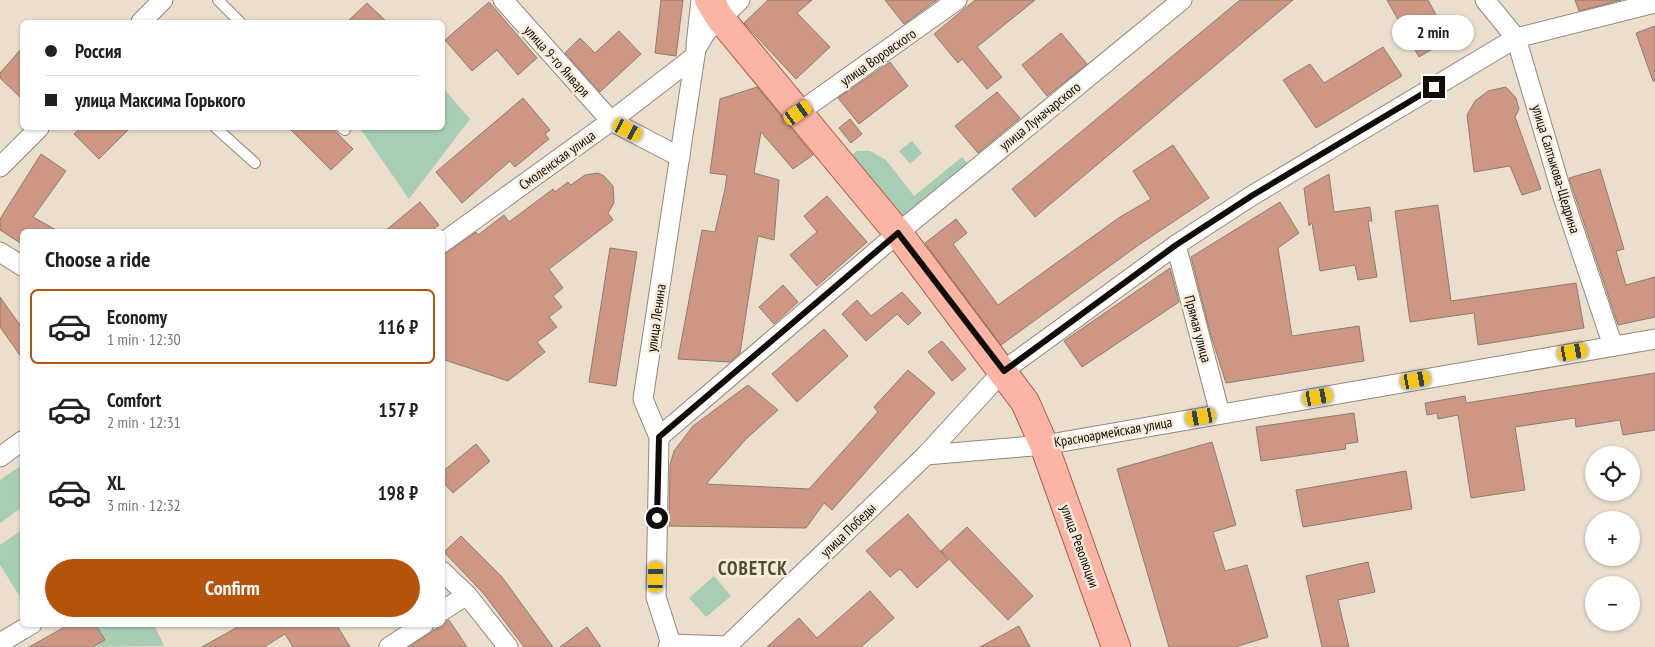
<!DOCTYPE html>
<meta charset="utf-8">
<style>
body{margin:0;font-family:"PT Sans Narrow",sans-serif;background:#f6f6f6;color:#202124;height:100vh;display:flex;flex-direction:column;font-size:19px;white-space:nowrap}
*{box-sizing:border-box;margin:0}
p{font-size:16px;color:#757577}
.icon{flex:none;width:28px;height:28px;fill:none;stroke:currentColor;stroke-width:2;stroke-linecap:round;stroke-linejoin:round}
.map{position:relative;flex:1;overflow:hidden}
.details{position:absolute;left:20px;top:229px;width:425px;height:398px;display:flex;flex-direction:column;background:#fff;border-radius:8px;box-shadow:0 1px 4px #0004}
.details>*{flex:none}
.banner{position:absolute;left:20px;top:20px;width:425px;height:110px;border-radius:8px;box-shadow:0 1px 4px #0004;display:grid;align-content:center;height:110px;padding:0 25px;background:#fff}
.tools{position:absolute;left:1585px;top:446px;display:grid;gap:10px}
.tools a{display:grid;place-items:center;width:55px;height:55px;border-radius:50%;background:#fff;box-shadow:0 1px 4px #0004;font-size:25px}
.end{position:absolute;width:22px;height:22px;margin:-11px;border:6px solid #100c07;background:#fff;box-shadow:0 0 0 2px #fff}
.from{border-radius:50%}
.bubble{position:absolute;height:35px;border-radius:18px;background:#fff;box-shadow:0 1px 4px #0004;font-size:16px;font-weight:700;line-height:35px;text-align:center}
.car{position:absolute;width:15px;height:30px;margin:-15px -8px;border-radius:6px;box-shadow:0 0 4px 1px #0007;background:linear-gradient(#f5c518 24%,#345 0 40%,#f5c518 0 76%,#345 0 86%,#f5c518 0)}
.banner b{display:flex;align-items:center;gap:18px;height:48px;font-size:19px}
.banner b+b{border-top:1px solid #e0e0e0}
.banner i{width:12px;height:12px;background:#202124}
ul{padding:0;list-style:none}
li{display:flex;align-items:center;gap:15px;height:75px;margin:0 10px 8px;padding:0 15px;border:2px solid transparent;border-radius:8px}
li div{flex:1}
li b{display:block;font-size:19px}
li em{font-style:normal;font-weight:700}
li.on{border-color:#b45309}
li>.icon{width:45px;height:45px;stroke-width:1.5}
h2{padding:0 25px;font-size:22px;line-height:60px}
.primary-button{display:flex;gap:10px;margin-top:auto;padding:10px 25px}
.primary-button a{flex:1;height:58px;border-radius:30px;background:#b45309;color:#fff;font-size:20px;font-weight:700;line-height:58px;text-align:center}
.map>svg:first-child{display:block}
</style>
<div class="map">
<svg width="1655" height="647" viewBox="0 0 1655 647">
<rect width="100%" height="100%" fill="#ebdecd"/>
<g fill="#a8cdb5">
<polygon points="443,88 470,119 409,199 360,128 442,128"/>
<polygon points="912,141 922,153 910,164 899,151"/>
<polygon points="857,151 870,151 886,160 914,196 962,157 969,165 899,223 845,160"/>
<polygon points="19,467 22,472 22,507 0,523 0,480"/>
<polygon points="22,530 22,600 0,565 0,545"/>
<polygon points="714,576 731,596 706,617 689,598"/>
<polygon points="71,624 154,624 164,646 78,647"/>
</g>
<g fill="#cd9783" stroke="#8e7b74">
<polygon points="661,0 683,0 676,56 655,53"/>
<polygon points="768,0 812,0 797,13 830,47 796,79 744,23"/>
<polygon points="885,0 937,0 904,24"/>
<polygon points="975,0 1035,0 977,47 1002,77 987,89 962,59 958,63 934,34"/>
<polygon points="1240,0 1293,0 1035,217 1012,189"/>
<polygon points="1387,0 1428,0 1449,39 1419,57"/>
<polygon points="1575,0 1621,0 1579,11"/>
<polygon points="489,2 537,58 518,75 497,50 472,71 445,40"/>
<polygon points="367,3 387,22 347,22"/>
<polygon points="1655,26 1655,81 1653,81 1636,33"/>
<polygon points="619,31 641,54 600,92 565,53 580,38 595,53"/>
<polygon points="1061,33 1087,64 1047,96 1022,65"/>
<polygon points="1383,47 1402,76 1316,128 1283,80 1310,64 1324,83"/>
<polygon points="22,48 22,99 0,78 0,73"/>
<polygon points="890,62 908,86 859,124 838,98"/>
<polygon points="757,87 813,155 793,169 761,132 754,173 779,180 774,240 758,236 740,353 730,362 678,359 702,230 715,232 725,189 727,175 710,173 720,99"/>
<polygon points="1506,87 1516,98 1519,109 1515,117 1541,189 1522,195 1510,166 1474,172 1467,115 1475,101 1488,91"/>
<polygon points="997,92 1020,118 978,153 955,126"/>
<polygon points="523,98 550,130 545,134 549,139 515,167 510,161 462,203 436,172"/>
<polygon points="850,119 862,134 851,143 839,128"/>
<polygon points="81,128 130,128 99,159 74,134"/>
<polygon points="289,128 332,128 353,149 331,170"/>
<polygon points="1173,145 1209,198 1140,244 1001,345 925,243 956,219 967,233 953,244 998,305 1120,217 1151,199 1133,171"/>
<polygon points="41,154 66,171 33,217 58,231 22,231 22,244 0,230 0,219"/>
<polygon points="1600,169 1624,249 1616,251 1626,285 1655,277 1655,317 1618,325 1569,178"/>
<polygon points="598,173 604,176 613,186 614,203 608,213 613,220 549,269 563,288 553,296 562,307 549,317 557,327 537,342 545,352 508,381 442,359 442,256 476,232 478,235 504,215 509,222 553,189 555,192 568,182 571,185 585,175"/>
<polygon points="1329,174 1334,212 1370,207 1372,221 1368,221 1377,277 1358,280 1355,265 1320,271 1312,223 1309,226 1304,188"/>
<polygon points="827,196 867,242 817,286 790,255 817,232 804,216"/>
<polygon points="420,202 439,225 431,231 385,231"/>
<polygon points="1280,202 1299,233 1278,248 1292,336 1359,326 1364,361 1226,383 1210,332 1191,257"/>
<polygon points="1438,205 1451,301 1576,283 1584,328 1478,345 1474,313 1410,322 1395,211"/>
<polygon points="610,248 637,252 616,386 589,382"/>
<polygon points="1170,268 1179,302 1082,367 1064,341"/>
<polygon points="783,285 798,302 774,324 759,307"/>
<polygon points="902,292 921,313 908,325 897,314 866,341 842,314 857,300 871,316"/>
<polygon points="0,297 22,328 22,358 0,327"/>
<polygon points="824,329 848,356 797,402 772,374"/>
<polygon points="942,341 966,369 952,381 928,352"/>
<polygon points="908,370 935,393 832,510 824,503 806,528 669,526 670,465 674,451 693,426 748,385 778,410 746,439 706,484 809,489 878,412 874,407"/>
<polygon points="1655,373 1655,430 1623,435 1620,420 1576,427 1575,418 1515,427 1525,490 1471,498 1458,415 1438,419 1437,413 1427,415 1425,403 1465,396 1466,403"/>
<polygon points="1354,413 1358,442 1345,444 1346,449 1261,461 1256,427"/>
<polygon points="1212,442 1236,525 1213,532 1225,571 1247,565 1268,637 1235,647 1169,647 1117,469"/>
<polygon points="476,444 490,461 453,493 442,481 442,472"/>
<polygon points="1406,471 1412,509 1303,527 1296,490"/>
<polygon points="908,514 948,560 917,588 900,569 890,577 866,551"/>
<polygon points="967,527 1033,596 1008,620 941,551"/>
<polygon points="461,536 502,577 553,647 524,647 484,594 444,552"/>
<polygon points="1368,562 1375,592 1338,600 1349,647 1322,647 1306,576"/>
<polygon points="870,591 894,618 861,647 767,647 799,618 817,638"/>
<polygon points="449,620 467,647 409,647 430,633"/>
<polygon points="70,624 95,624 105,640 92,647 29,647"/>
<polygon points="243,624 336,624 350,647 293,647 285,634 264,647 202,647"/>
<polygon points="1019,626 1030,647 980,647"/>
<polygon points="587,627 601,647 560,647"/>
</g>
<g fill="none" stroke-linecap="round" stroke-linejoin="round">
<defs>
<g id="service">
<polyline points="218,0 240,22"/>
<polyline points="216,128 255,163"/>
<polyline points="342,128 345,130"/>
</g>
<g id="minor">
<polyline points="503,0 611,121 680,157"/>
<polyline points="1485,0 1516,38 1563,197 1613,346"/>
<polyline points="141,22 163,0"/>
<polyline points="696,45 701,0"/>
<polyline points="798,113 957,0"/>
<polyline points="0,167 39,128"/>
<polyline points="442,243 611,121 694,57"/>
<polyline points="1176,245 1220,414"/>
<polyline points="0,252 22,266"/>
<polyline points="659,437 898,233 1182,0"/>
<polyline points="926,455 1003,371 1176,245 1253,195 1516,38 1655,3"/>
<polyline points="0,457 22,441"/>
<polyline points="442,571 467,595 508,647"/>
<polyline points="442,611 467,595"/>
<polyline points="0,643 32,624"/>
<polyline points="671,644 656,597 659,437 643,399 696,49 706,32 740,0"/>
<polyline points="389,647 424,624"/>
<polyline points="668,647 671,644 727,646 926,455 1044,445 1655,339"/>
</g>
<polyline id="primary" points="709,0 720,18 898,233 1025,402 1044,445 1116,647"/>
</defs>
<use href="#service" stroke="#938778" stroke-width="12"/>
<use href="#minor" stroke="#938778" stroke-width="21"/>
<use href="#primary" stroke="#a85a45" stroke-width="30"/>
<use href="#service" stroke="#fff" stroke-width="10"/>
<use href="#minor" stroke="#fff" stroke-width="19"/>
<use href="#primary" stroke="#fcb5a4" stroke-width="28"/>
</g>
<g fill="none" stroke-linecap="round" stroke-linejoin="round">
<polyline stroke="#100c07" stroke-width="6" points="657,518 659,437 898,233 1004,371 1176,245 1253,195 1434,87"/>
</g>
<g text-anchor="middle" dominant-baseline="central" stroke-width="5" stroke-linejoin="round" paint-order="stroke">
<g font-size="14" fill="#100c07" stroke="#f8ebda">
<text transform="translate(878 57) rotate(-35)">улица Воровского</text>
<text transform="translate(557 61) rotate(48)">улица 9-го Января</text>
<text transform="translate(1040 116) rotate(-39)">улица Луначарского</text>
<text transform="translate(557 160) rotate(-36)">Смоленская улица</text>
<text transform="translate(1556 169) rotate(73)">улица Салтыкова-Щедрина</text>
<text transform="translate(656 318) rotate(-82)">улица Ленина</text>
<text transform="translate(1198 329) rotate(75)">Прямая улица</text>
<text transform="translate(1113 432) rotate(-10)">Красноармейская улица</text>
<text transform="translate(848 530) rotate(-44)">улица Победы</text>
<text transform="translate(1080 546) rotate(70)">улица Революции</text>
</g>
<g font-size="19" font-weight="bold" letter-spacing="1" fill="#53493b" stroke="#f8ebda">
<text x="753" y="568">СОВЕТСК</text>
</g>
</g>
</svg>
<div class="tools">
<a><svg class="icon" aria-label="locate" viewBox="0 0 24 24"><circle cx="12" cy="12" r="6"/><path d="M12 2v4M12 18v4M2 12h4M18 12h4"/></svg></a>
<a>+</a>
<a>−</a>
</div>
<i class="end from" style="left:657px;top:518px"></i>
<i class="end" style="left:1434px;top:87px"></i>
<div class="bubble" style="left:1392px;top:15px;width:82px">2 min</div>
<i class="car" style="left:798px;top:113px;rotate:55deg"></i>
<i class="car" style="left:628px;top:130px;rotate:117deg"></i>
<i class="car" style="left:1573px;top:352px;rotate:80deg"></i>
<i class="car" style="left:1416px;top:380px;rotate:80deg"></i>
<i class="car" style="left:1318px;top:397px;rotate:80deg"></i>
<i class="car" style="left:1201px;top:417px;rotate:260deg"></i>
<i class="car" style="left:656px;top:577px;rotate:1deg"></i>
<div class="banner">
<b><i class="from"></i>Россия</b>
<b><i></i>улица Максима Горького</b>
</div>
<section class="details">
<h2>Choose a ride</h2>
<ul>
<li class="on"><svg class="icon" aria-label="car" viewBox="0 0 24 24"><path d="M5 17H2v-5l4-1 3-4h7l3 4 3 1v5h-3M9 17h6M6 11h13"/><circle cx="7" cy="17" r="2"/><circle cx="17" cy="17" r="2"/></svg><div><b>Economy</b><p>1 min · 12:30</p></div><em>116 ₽</em></li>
<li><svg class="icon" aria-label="car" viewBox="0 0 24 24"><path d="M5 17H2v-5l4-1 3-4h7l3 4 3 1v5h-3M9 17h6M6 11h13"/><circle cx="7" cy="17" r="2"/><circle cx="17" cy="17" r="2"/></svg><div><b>Comfort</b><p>2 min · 12:31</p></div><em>157 ₽</em></li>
<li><svg class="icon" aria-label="car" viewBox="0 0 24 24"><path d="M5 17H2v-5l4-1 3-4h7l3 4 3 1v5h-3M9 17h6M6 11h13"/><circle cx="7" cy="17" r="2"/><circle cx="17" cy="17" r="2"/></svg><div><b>XL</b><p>3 min · 12:32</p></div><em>198 ₽</em></li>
</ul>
<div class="primary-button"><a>Confirm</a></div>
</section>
</div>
